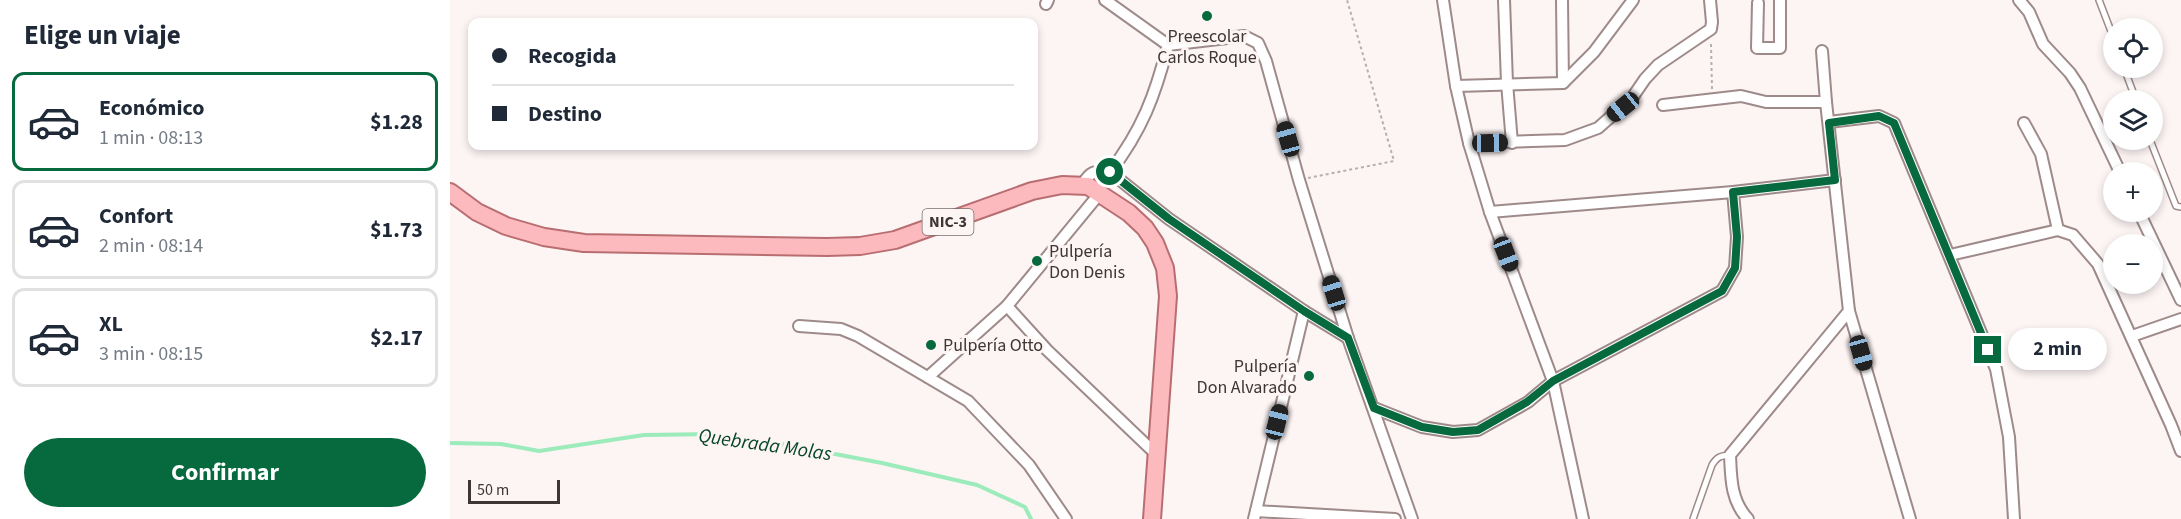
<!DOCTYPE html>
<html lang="es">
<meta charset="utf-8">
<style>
body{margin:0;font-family:"Source Sans 3",sans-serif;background:#f2f2f3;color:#1f2937;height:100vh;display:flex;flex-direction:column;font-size:22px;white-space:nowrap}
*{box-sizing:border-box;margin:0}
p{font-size:20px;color:#747a83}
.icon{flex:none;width:33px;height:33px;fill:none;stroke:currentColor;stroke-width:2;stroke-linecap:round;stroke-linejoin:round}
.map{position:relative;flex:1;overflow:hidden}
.sheet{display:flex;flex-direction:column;background:#fff;width:450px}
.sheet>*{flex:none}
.guide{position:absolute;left:18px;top:18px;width:570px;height:132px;border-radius:12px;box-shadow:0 3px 9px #0003;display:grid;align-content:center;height:132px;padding:0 24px;background:#fff}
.buttons{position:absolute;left:1653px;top:18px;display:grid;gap:12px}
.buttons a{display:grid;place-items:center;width:60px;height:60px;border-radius:50%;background:#fff;box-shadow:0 3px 9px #0003;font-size:30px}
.scale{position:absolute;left:18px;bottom:15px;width:92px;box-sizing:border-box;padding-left:6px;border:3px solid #3e3535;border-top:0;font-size:16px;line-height:21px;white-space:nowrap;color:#3e3535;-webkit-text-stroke:4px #fdf4f4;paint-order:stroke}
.end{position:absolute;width:27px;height:27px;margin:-14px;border:8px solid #076a3f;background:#fff;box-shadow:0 0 0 3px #fff}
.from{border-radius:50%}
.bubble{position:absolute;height:42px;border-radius:21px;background:#fff;box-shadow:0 3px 9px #0003;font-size:20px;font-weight:700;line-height:42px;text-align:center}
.car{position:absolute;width:18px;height:36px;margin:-18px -9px;border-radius:8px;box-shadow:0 0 4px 2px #0007;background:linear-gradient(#222 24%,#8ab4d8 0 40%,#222 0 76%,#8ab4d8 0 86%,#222 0)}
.guide b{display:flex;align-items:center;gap:21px;height:57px;font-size:22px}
.guide b+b{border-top:2px solid #e0e1e3}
.guide i{width:15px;height:15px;background:#1f2937}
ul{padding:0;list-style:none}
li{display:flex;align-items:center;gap:18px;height:99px;margin:0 12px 9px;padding:0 12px;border:3px solid #e0e1e3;border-radius:12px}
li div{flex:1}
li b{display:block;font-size:22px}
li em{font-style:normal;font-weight:700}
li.selected{border-color:#076a3f}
li>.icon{width:54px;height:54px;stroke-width:1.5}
h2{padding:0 24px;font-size:27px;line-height:72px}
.cta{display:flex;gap:12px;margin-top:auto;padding:12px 24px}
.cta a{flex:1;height:69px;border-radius:36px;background:#076a3f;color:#fff;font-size:24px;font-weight:700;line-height:69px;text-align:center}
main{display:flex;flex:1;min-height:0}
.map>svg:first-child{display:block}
</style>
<main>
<section class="sheet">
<h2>Elige un viaje</h2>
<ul>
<li class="selected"><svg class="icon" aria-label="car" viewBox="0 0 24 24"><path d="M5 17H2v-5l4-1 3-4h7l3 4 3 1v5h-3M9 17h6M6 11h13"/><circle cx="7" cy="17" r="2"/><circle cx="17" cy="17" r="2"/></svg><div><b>Económico</b><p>1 min · 08:13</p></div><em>$1.28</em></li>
<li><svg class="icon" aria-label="car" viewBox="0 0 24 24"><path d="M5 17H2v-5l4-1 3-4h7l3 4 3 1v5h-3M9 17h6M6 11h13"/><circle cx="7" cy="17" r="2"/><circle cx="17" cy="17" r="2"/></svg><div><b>Confort</b><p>2 min · 08:14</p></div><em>$1.73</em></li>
<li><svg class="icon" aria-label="car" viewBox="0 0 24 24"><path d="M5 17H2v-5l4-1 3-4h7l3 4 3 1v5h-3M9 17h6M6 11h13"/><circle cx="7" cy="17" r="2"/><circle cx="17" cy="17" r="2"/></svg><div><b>XL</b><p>3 min · 08:15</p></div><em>$2.17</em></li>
</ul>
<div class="cta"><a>Confirmar</a></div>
</section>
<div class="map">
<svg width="1731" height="519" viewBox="0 0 1731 519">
<rect width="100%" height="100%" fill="#fdf4f4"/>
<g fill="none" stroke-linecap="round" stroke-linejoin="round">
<polyline stroke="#9cebbb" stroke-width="4" points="0,443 51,444 89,451 194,435 264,434 338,445 432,463 527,485 575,507 581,519"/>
<defs>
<g id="lane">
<polyline points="1649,0 1664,39"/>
<polyline points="1674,68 1686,100"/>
<polyline points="1700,140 1726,206 1731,207"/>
<path d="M1243 519 1262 465C1267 457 1270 456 1279 455"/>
</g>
<g id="street">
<polyline points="993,0 1006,86 1019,143 1040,212 1103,381 1133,519"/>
<polyline points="1054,0 1057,83 1062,143"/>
<polyline points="1112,0 1113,83"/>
<polyline points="1569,0 1579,12 1593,44 1620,73 1630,88 1670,172"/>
<polyline points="1308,3 1307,48 1330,48 1330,0"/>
<polyline points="596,4 598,0"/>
<polyline points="718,45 794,36 808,43 816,61 849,180 898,338 962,519"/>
<polyline points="1372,51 1376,102 1399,311 1460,519"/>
<polyline points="1006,86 1113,83 1144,52 1183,0"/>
<polyline points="1213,105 1291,96 1316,102 1376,102"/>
<polyline points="1379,122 1429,116 1444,123 1546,369 1559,437 1564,519"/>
<polyline points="1574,123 1591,154 1608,230"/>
<polyline points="1019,143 1115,140 1148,128 1182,98 1195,79 1208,65 1261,29 1262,22 1260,0"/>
<polyline points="660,172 719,219 854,311 898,338"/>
<path d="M632 185C640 172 644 170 660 172 692 130 705 96 718 45L655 0"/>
<polyline points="650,193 557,306 597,350 707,455"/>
<polyline points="1040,212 1283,192 1385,180"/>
<polyline points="1689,212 1731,300"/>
<polyline points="1500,255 1608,230 1623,235 1648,264 1721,425 1731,451"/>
<polyline points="349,326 391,329 408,336 518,401 579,465 616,519"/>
<polyline points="1682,336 1731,319"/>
<polyline points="478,377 557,306"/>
<polyline points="924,408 972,427 1003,432 1028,430 1078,402 1103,381 1272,291 1285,268 1287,237 1283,192"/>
<polyline points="806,511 945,519"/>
<polyline points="804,519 854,311"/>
<path d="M1298 519C1281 501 1281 479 1280 455L1399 311"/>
</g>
<polyline id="primary" points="0,192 27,212 56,226 94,237 134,243 377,247 410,246 445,240 582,191 612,185 638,186 679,213 695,228 705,243 715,268 718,296 702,519"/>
</defs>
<use href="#lane" stroke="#9f8a8a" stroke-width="8"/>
<use href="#street" stroke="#9f8a8a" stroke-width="14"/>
<use href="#primary" stroke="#b86e71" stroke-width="20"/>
<g stroke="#b7aeae" stroke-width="2" stroke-dasharray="3 3" stroke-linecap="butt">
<polyline points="1261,44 1262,89"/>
<polyline points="858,178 944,161 897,0"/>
</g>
<use href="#lane" stroke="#fff" stroke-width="5"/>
<use href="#street" stroke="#fff" stroke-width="10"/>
<use href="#primary" stroke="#fcbabe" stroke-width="16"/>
</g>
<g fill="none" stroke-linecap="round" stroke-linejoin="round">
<polyline stroke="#076a3f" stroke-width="8" points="660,172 719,219 854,311 898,338 924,408 972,427 1003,432 1028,430 1077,402 1103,381 1272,291 1285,268 1287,237 1283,192 1385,180 1379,123 1429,116 1444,123 1538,350"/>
</g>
<g fill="#076a3f" stroke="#fdf4f4" stroke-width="2">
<circle cx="757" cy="16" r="6"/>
<circle cx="587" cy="261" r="6"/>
<circle cx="481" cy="345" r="6"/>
<circle cx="859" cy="376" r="6"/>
</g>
<g text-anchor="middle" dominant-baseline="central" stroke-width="6" stroke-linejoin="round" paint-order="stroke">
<rect fill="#fdf4f4" stroke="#776e6e" stroke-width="1.5" x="472.5" y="209" width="51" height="26" rx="4.5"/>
<g font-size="16" font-weight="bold" fill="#3e3535">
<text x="498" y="222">NIC-3</text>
</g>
<g font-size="18" fill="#3e3535" stroke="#fdf4f4" text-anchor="start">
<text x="757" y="36" text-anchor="middle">Preescolar<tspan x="757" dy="21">Carlos Roque</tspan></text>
<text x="599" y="251">Pulpería<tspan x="599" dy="21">Don Denis</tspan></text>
<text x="493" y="345">Pulpería Otto</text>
<text x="847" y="366" text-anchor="end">Pulpería<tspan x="847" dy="21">Don Alvarado</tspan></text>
</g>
<g font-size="20" font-style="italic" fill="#064628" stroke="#fdf4f4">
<text transform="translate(315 445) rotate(8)">Quebrada Molas</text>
</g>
</g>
</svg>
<div class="buttons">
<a><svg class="icon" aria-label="locate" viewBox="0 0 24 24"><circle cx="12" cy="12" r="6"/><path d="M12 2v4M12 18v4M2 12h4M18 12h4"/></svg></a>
<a><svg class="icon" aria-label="layers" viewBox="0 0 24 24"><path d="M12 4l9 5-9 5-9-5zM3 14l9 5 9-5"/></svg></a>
<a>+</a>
<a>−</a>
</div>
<div class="scale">50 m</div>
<i class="end from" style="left:660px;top:172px"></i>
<i class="end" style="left:1538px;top:350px"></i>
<div class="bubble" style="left:1558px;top:328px;width:99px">2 min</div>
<i class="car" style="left:1173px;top:107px;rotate:231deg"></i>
<i class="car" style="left:838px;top:139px;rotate:344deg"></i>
<i class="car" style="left:1040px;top:143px;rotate:89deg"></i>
<i class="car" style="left:1056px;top:254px;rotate:159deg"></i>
<i class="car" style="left:884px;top:293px;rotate:343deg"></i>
<i class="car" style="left:1411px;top:353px;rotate:164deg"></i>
<i class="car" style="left:827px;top:422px;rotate:14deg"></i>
<div class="guide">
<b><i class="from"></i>Recogida</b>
<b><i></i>Destino</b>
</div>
</div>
</main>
